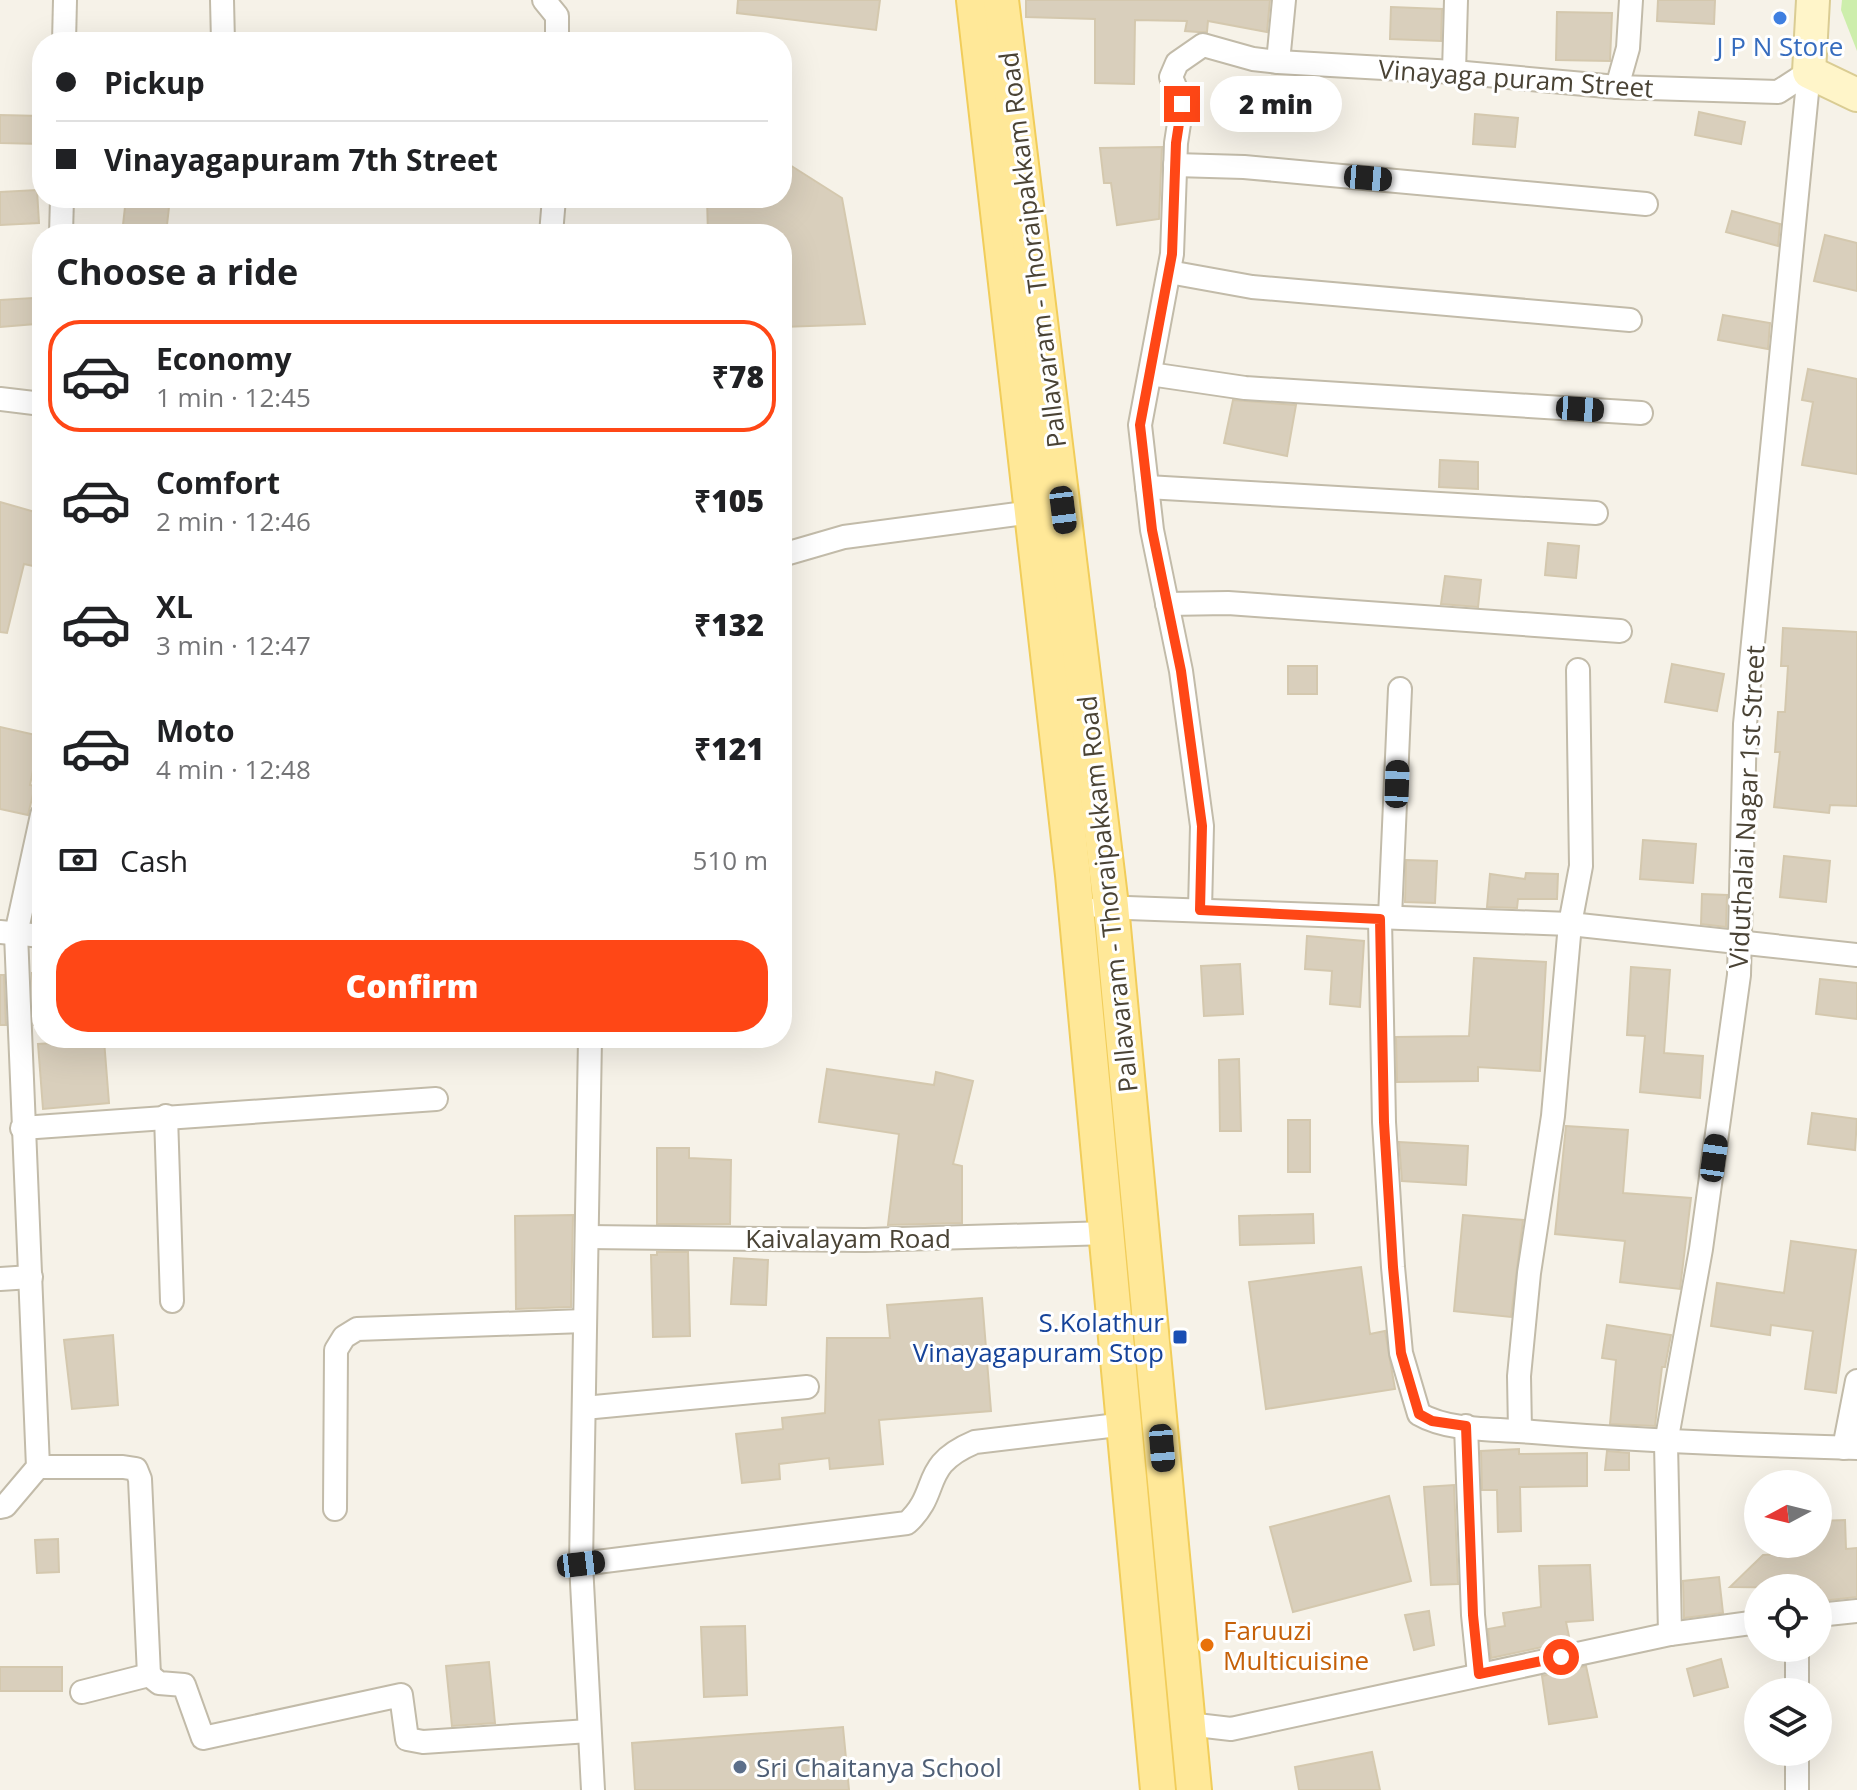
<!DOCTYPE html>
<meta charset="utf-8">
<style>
body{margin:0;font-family:"Open Sans",sans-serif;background:#f6f6f6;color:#202124;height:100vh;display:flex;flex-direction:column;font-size:30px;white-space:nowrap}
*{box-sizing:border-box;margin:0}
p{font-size:26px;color:#757577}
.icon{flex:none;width:44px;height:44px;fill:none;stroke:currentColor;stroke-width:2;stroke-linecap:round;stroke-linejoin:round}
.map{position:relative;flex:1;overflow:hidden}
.side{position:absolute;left:32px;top:224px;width:760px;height:824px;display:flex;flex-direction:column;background:#fff;border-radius:32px;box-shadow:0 8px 32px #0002}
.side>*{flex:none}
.top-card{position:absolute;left:32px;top:32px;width:760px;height:176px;border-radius:32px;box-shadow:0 8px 32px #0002;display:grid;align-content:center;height:176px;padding:0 24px;background:#fff}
.needle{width:52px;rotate:263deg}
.tools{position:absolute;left:1744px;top:1470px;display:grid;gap:16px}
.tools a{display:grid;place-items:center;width:88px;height:88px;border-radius:50%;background:#fff;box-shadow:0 8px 32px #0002;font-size:40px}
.end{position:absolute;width:36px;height:36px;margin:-18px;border:10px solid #ff4716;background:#fff;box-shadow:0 0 0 4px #fff}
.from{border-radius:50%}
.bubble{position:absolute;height:56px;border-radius:28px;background:#fff;box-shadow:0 8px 32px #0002;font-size:26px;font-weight:800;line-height:56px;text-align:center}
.car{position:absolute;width:24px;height:48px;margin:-24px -12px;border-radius:10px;box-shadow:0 0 6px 2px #0007;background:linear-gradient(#222 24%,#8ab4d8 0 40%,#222 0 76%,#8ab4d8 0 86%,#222 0)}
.top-card b{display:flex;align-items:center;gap:28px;height:76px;font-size:30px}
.top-card b+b{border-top:2px solid #e0e0e0}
.top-card i{width:20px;height:20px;background:#202124}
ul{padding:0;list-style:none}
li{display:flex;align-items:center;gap:24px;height:112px;margin:0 16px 12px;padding:0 8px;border:4px solid transparent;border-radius:32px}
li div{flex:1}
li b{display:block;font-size:30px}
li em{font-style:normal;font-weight:800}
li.current{border-color:#ff4716}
li>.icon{width:72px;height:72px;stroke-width:1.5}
h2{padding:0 24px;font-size:36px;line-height:96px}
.pay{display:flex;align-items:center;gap:20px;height:88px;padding:0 24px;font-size:30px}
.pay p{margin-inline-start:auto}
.cta{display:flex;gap:16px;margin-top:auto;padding:16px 24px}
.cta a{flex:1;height:92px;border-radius:32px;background:#ff4716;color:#fff;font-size:32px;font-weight:800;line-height:92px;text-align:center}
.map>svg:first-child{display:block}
</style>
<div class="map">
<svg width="1857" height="1790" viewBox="0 0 1857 1790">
<rect width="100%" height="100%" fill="#f6f2e8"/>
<polygon fill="#cdeeac" points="1842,0 1857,0 1857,51 1841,10"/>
<g fill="#d9cfbc" stroke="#d4c8ae" stroke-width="2">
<polygon points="738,0 880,0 876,30 737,13"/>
<polygon points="1026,0 1270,0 1267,32 1208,21 1207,32 1198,32 1185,31 1187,21 1135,20 1134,84 1095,83 1095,19 1026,17"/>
<polygon points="1658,0 1715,0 1714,24 1657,21"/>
<polygon points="1391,7 1442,9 1441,41 1390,39"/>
<polygon points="1557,12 1612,13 1610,61 1556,60"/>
<polygon points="1699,112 1745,122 1741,144 1695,135"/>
<polygon points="1475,114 1518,118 1515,147 1473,144"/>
<polygon points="0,115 42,116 42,144 0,143"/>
<polygon points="1162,147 1159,219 1117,225 1111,183 1104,183 1100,148"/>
<polygon points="782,160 842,198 865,324 782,327 782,234 708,234 707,198 782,198"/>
<polygon points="37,190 39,223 0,225 0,192"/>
<polygon points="126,198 170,198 166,234 122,234"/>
<polygon points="1732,211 1780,224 1778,246 1726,232"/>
<polygon points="1825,235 1857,243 1857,291 1814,281"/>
<polygon points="33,298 35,324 0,327 0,300"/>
<polygon points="1723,315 1770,323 1768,349 1718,340"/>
<polygon points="1808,369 1857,379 1857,474 1802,465 1813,402 1802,400"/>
<polygon points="1233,400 1296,405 1287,456 1224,443"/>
<polygon points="1440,460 1478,462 1478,489 1439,487"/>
<polygon points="0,502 42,514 42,568 24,564 7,633 0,632"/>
<polygon points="1548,543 1579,546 1576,578 1545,575"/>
<polygon points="1445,576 1481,580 1478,607 1441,604"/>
<polygon points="1783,628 1857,632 1857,806 1830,805 1829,813 1774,807 1780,752 1775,752 1778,712 1785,712 1788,666 1781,666"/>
<polygon points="1672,664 1724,674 1717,711 1665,702"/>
<rect x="1288" y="666" width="29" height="28"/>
<polygon points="0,727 40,736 30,785 35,786 28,815 0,809"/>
<polygon points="1643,840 1696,844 1693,883 1640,879"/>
<polygon points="1784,856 1830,861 1826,902 1780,897"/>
<polygon points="1406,860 1437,861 1435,903 1405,902"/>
<polygon points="1526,873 1558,874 1557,899 1518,899 1517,908 1487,907 1490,874 1525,879"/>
<polygon points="1702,894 1727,895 1726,927 1701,924"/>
<polygon points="1307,936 1364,941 1360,1007 1330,1004 1332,971 1305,969"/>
<polygon points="1474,958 1546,962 1540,1071 1478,1067 1478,1081 1397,1082 1396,1037 1469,1036"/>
<polygon points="1240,964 1243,1014 1204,1016 1201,966"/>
<polygon points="1631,967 1670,970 1664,1053 1703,1056 1700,1098 1640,1092 1645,1036 1627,1035"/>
<polygon points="32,973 42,973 42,1025 34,1025"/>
<polygon points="0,975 4,975 6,1025 0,1025"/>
<polygon points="1820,979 1857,983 1857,1019 1816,1014"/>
<polygon points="104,1040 109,1103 43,1109 38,1044"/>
<polygon points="1239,1059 1241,1131 1220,1131 1219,1060"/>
<polygon points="827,1069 934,1085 936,1072 973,1081 953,1164 962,1166 962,1223 888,1225 899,1134 819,1122"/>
<polygon points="1812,1113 1857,1119 1855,1150 1808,1144"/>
<rect x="1288" y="1120" width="22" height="52"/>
<polygon points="1566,1126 1628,1130 1623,1193 1691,1198 1680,1289 1620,1282 1625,1241 1555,1234"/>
<polygon points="1399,1142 1468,1146 1466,1185 1402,1181"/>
<polygon points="657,1148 689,1148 689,1158 731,1160 730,1224 657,1224"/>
<polygon points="1313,1214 1314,1243 1240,1245 1239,1216"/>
<polygon points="573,1215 571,1307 516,1309 515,1216"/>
<polygon points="1463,1215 1523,1220 1511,1317 1454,1311"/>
<polygon points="1791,1241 1856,1250 1836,1393 1805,1389 1813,1331 1771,1325 1770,1335 1711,1326 1717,1283 1784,1293"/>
<polygon points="657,1252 688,1252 690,1336 653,1337 651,1255 657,1255"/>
<polygon points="734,1258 768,1260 766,1305 731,1304"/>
<polygon points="1361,1267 1370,1334 1385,1331 1395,1389 1266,1409 1249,1282"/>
<polygon points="982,1298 991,1411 879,1420 883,1464 830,1469 829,1458 779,1464 780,1479 742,1483 736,1434 783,1429 782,1418 825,1413 827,1338 890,1338 887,1305"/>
<polygon points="1607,1325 1671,1335 1665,1367 1662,1367 1655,1426 1610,1424 1616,1360 1602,1358"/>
<polygon points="113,1335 118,1405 72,1409 64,1340"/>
<polygon points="1519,1449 1519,1454 1587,1453 1587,1486 1520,1487 1521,1531 1498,1532 1497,1490 1482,1490 1481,1451"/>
<polygon points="1607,1451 1629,1453 1629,1470 1605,1470"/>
<polygon points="1454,1485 1458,1584 1431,1585 1424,1487"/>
<polygon points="1389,1496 1411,1581 1293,1612 1270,1527"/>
<polygon points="1845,1520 1846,1549 1857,1548 1857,1597 1821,1601 1820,1588 1730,1587 1763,1555 1795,1553 1794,1544 1819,1544 1819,1521"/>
<polygon points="58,1539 59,1572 37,1573 35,1540"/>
<polygon points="1590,1565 1593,1620 1566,1622 1570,1641 1491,1658 1488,1629 1505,1626 1503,1613 1541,1607 1539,1566"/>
<polygon points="1719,1577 1723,1613 1684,1618 1683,1581"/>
<polygon points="1429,1611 1434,1645 1414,1650 1405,1615"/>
<polygon points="745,1626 747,1695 704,1697 701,1627"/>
<polygon points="1721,1659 1728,1687 1694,1696 1687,1669"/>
<polygon points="489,1662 495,1723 452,1726 446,1666"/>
<polygon points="1586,1666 1597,1717 1549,1724 1542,1676"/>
<rect x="0" y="1667" width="62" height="24"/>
<polygon points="843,1727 849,1790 635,1790 632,1743"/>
<polygon points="1372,1752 1380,1790 1299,1790 1295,1767"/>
</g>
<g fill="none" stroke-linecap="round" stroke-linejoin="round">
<defs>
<g id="street">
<polyline points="222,0 223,42"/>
<polyline points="544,0 557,16 557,42"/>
<polyline points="64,42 65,0"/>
<polyline points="1278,62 1284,0"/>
<polyline points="1454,72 1456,0"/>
<polyline points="1617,87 1628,48 1631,0"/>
<polyline points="1175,165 1244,167 1646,204"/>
<polyline points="61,234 62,198"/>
<polyline points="551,234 554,198"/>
<polyline points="1169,272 1252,287 1630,320"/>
<polyline points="1150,374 1245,388 1641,413"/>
<polyline points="0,399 42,404"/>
<polyline points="1147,487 1596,513"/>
<polyline points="782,555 844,537 1032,512"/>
<polyline points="1167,604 1228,603 1620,631"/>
<polyline points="1100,907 1570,924 1857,955"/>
<polyline points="1200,910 1202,826 1181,671 1152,530 1140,425 1172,254 1176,143 1182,104 1171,77 1177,63 1203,45 1253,59 1278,62 1454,72 1617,87 1778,92 1809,72"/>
<polyline points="1390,917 1400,689"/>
<path d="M1380 919 1384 1122 1393 1267 1401 1353 1419 1414C1450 1432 1498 1429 1533 1432 1641 1441 1749 1445 1857 1448"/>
<polyline points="0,932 42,936"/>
<path d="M590 1038 581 1564 907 1523C942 1491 918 1466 975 1442L1126 1424"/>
<polyline points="166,1116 172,1301"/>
<polyline points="22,1128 436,1099"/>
<polyline points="587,1237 865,1240 1109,1233"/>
<polyline points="0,1279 31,1277"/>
<polyline points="584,1408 807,1387"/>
<polyline points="1466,1426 1473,1615 1479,1674"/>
<polyline points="1520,1431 1519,1376 1529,1273 1553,1116 1570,924 1581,866 1578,670"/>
<polyline points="1844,1448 1857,1381"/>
<polyline points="38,1467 123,1467 136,1469 140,1479 149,1675 82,1692"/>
<polyline points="0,1507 5,1506 38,1467 16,934 42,815"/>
<polyline points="335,1509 336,1350 344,1337 357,1329 584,1321"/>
<polyline points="581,1564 593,1790"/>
<polyline points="1818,1615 1857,1611"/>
<polyline points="1670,1634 1666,1443 1701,1249 1739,975 1745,724 1809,72"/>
<polyline points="149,1675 159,1683 184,1685 203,1738 401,1695 407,1739 423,1742 589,1731"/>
<polyline points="1797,1692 1797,1648"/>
<polyline points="1188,1724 1231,1729 1670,1634 1758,1622"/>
<polyline points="1797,1752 1797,1790"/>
</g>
<polyline id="secondary" points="1813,0 1809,72 1857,95"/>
<g id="primary">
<polyline points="974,0 1073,875 1158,1790"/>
<polyline points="1001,0 1111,906 1194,1790"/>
</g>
</defs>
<use href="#street" stroke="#c2bba9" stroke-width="26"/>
<use href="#secondary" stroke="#dacc93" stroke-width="36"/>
<use href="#primary" stroke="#f1cd5a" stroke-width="38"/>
<use href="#street" stroke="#fff" stroke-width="22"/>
<use href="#secondary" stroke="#fff5c9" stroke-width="32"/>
<use href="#primary" stroke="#ffe898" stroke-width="34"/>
</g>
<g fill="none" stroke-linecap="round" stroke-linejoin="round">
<polyline stroke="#ff4716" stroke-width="10" points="1182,104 1176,143 1172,254 1140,425 1152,530 1181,671 1202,826 1200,910 1380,919 1384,1122 1393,1267 1401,1353 1419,1414 1432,1421 1466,1426 1473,1615 1479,1674 1561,1657"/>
</g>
<circle fill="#3f7fe0" stroke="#fff" stroke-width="3" cx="1780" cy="18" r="8"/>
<rect fill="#1a4fb4" stroke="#fff" stroke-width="3" x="1172" y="1329" width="16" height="16" rx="4"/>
<circle fill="#e8710a" stroke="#fff" stroke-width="3" cx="1207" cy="1645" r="8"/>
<circle fill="#5c6f8a" stroke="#fff" stroke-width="3" cx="740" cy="1767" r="8"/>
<g text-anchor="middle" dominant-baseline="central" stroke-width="6" stroke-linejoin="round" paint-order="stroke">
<g font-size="26" fill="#366cbe" stroke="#fff">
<text x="1780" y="46">J P N Store</text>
</g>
<g font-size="26" fill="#4a4335" stroke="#fff">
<text transform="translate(1516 78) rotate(4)">Vinayaga puram Street</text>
<text transform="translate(1032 250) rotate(-97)">Pallavaram - Thoraipakkam Road</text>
<text transform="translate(1746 807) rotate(-87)">Viduthalai Nagar 1st Street</text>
<text transform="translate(1107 894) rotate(-96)">Pallavaram - Thoraipakkam Road</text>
<text x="848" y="1238">Kaivalayam Road</text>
</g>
<g font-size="26" fill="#164399" stroke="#fff" text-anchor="end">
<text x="1164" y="1322">S.Kolathur<tspan x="1164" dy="30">Vinayagapuram Stop</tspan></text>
</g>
<g font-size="26" fill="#c56008" stroke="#fff" text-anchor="start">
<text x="1223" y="1630">Faruuzi<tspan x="1223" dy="30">Multicuisine</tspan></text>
</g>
<g font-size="26" fill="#4e5e75" stroke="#fff" text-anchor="start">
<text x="756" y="1767">Sri Chaitanya School</text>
</g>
</g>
</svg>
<div class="tools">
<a><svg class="needle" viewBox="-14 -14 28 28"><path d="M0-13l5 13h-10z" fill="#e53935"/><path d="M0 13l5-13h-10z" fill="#757577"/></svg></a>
<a><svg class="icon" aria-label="locate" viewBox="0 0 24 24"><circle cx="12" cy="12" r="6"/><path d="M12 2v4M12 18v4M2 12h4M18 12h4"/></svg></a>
<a><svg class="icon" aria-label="layers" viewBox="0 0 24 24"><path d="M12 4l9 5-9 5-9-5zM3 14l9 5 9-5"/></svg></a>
</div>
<i class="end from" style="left:1561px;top:1657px"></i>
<i class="end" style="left:1182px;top:104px"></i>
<div class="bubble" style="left:1210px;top:76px;width:132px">2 min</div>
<i class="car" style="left:1368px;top:178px;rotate:95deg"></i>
<i class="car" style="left:1580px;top:409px;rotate:94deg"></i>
<i class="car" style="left:1063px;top:510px;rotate:173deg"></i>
<i class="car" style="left:1397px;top:784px;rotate:2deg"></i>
<i class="car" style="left:1714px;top:1158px;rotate:8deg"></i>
<i class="car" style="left:1162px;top:1448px;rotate:175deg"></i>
<i class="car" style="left:581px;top:1564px;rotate:83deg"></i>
<div class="top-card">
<b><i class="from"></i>Pickup</b>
<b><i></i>Vinayagapuram 7th Street</b>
</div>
<section class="side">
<h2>Choose a ride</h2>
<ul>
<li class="current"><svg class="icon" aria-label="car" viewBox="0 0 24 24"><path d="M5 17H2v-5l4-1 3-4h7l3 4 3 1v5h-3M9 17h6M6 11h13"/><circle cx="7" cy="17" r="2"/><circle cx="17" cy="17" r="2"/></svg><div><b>Economy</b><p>1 min · 12:45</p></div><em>₹78</em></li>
<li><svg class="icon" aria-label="car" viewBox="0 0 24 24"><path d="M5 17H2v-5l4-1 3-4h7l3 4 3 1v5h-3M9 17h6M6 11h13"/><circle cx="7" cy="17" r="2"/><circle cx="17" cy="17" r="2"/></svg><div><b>Comfort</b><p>2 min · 12:46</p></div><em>₹105</em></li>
<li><svg class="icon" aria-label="car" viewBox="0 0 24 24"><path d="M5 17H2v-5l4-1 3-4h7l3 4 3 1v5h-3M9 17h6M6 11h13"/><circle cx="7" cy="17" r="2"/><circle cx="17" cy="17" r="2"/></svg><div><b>XL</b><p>3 min · 12:47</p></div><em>₹132</em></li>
<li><svg class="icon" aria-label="car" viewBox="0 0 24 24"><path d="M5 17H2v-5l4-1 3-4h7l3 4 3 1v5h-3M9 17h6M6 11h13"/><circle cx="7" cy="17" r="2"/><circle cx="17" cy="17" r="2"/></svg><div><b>Moto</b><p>4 min · 12:48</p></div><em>₹121</em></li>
</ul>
<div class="pay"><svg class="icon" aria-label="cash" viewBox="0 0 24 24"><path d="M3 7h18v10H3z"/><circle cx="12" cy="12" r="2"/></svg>Cash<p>510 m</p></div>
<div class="cta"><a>Confirm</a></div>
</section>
</div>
